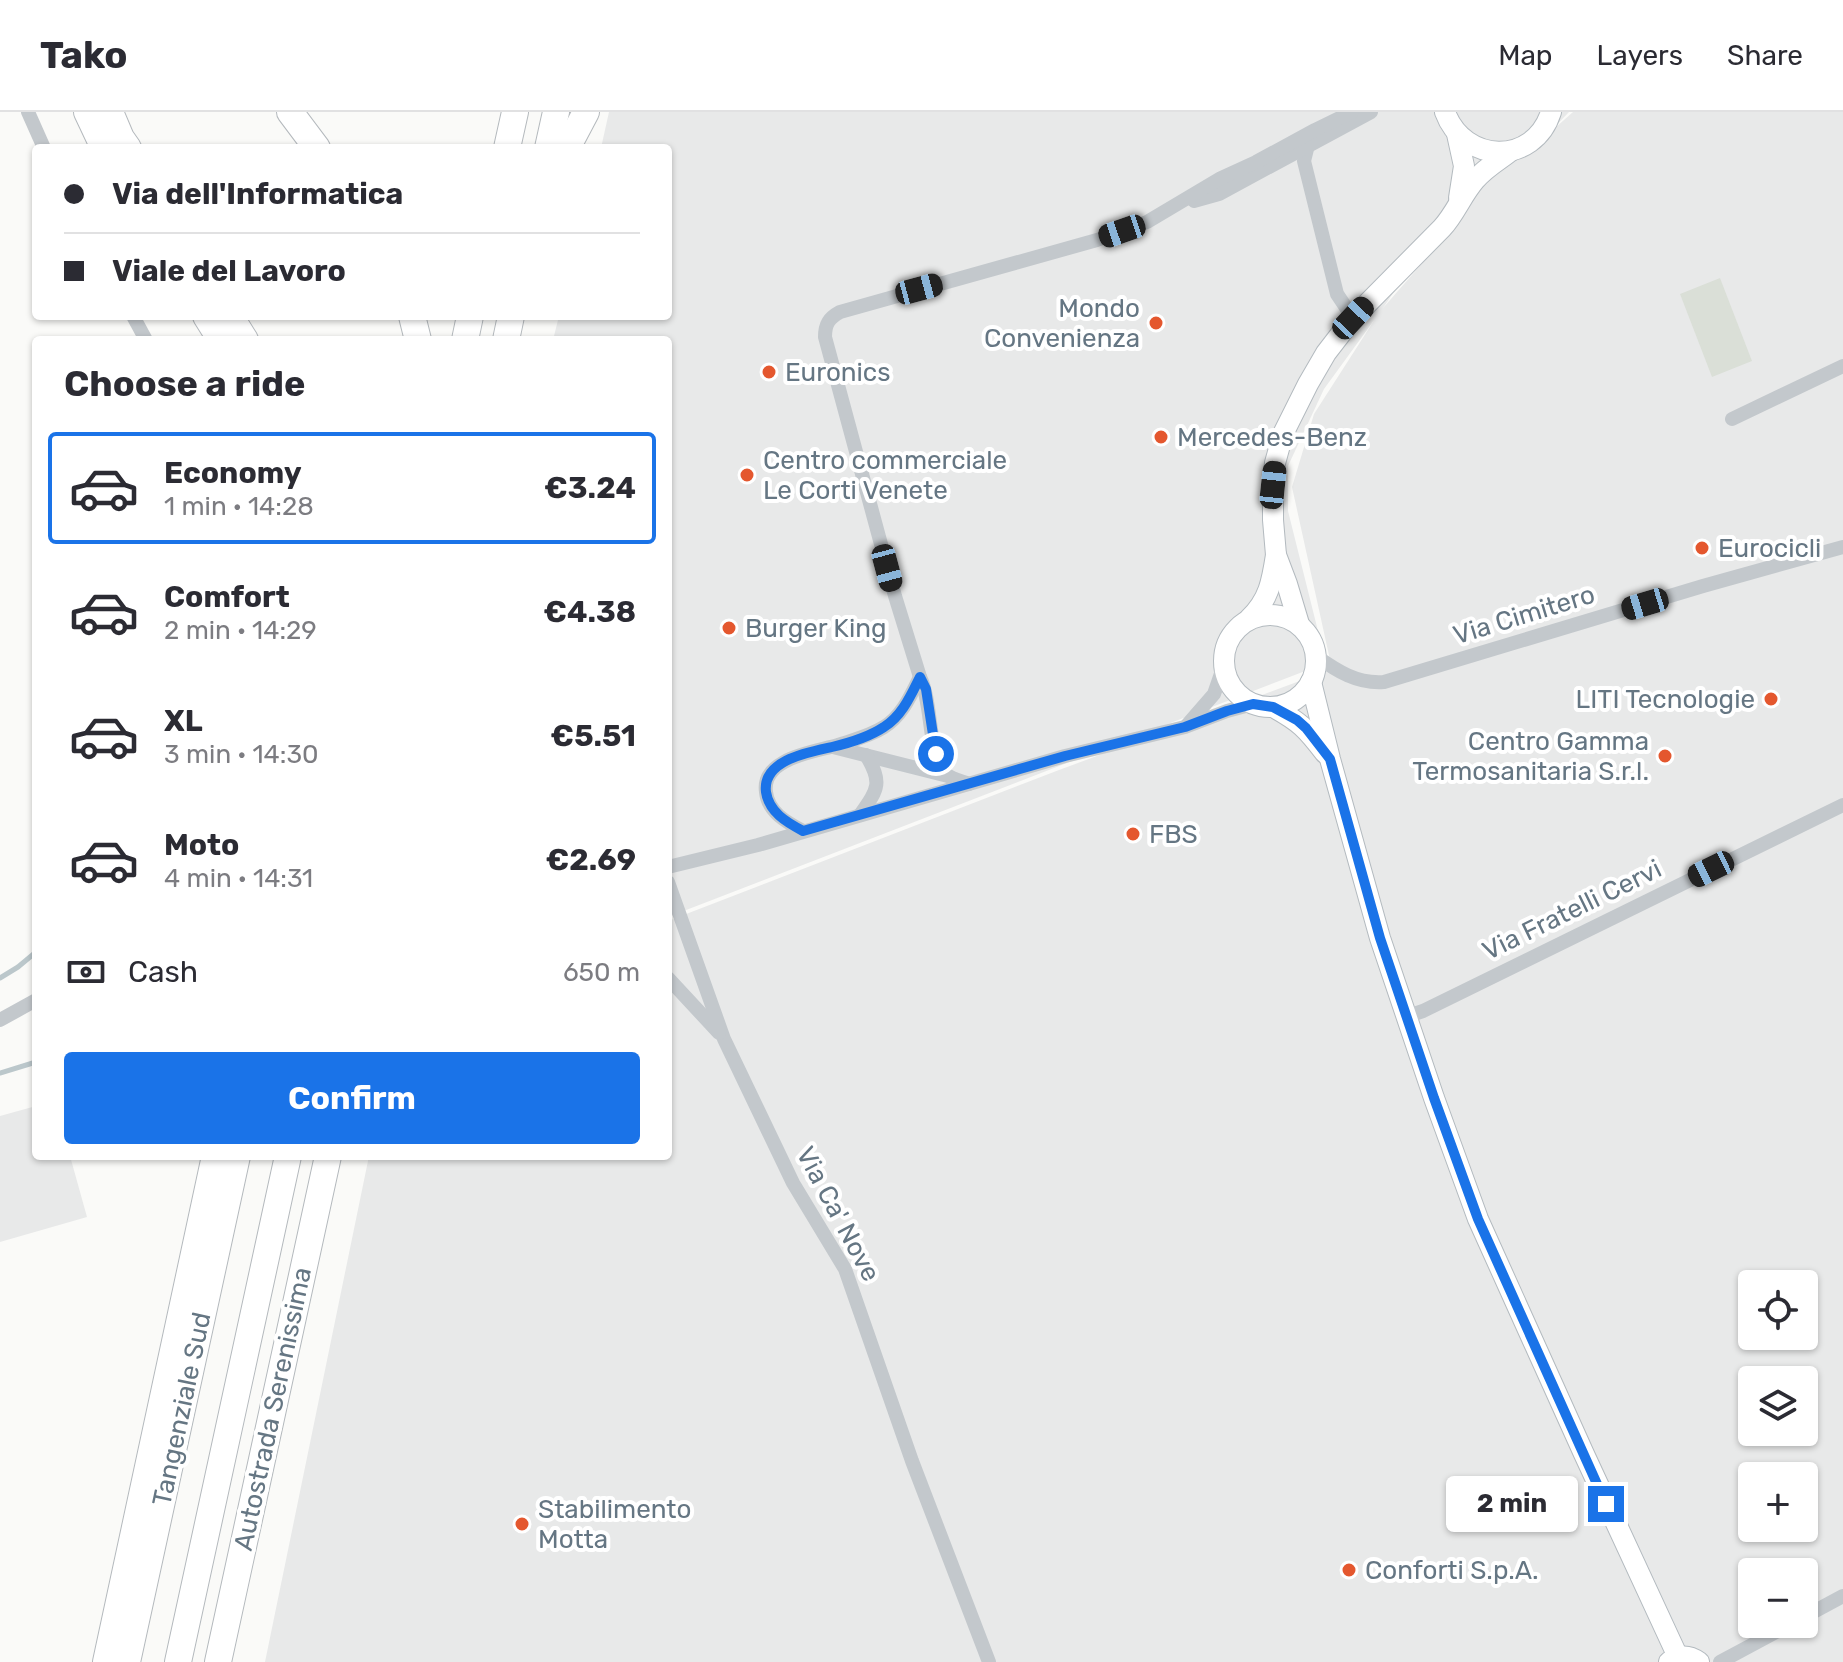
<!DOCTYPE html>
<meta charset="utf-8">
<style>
body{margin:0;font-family:Rubik,sans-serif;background:#f2f2f3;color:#2b2b33;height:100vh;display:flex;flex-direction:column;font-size:30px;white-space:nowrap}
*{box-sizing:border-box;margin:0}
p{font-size:26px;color:#7c7c81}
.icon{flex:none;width:44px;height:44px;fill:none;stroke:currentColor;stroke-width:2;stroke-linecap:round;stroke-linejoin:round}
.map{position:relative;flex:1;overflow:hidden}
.side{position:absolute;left:32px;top:224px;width:640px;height:824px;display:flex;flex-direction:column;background:#fff;border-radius:8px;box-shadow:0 2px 6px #0004}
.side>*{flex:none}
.top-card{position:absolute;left:32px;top:32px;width:640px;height:176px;border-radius:8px;box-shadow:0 2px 6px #0004;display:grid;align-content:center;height:176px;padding:0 32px;background:#fff}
.fabs{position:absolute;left:1738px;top:1158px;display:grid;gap:16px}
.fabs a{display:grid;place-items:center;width:80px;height:80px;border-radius:8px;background:#fff;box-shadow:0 2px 6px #0004;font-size:40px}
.end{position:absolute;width:36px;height:36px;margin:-18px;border:10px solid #1a73e8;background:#fff;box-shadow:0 0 0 4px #fff}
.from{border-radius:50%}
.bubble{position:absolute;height:56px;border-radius:8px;background:#fff;box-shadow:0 2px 6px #0004;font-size:26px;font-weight:700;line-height:56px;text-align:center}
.car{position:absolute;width:24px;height:48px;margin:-24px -12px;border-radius:10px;box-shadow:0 0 6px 2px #0007;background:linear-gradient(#222 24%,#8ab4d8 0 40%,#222 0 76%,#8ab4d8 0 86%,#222 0)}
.top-card b{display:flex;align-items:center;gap:28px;height:76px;font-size:30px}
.top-card b+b{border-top:2px solid #e1e1e2}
.top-card i{width:20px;height:20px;background:#2b2b33}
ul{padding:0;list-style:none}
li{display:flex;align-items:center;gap:24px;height:112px;margin:0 16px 12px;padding:0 16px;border:4px solid transparent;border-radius:8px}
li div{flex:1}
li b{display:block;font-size:30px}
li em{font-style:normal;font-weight:700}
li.selected{border-color:#1a73e8}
li>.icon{width:72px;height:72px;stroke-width:1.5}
h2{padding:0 32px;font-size:36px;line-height:96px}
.pay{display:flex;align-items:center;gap:20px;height:88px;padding:0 32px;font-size:30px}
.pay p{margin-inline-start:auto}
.primary-button{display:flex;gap:16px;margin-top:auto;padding:16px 32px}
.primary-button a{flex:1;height:92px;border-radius:8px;background:#1a73e8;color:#fff;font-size:32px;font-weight:700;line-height:92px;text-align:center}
header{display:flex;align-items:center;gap:48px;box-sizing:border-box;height:112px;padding:0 40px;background:#fff;border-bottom:2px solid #e1e1e2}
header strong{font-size:38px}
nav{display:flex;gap:44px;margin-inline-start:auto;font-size:28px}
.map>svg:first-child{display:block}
</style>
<header>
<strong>Tako</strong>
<nav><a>Map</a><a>Layers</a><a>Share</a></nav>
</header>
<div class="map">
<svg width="1843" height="1550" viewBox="0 0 1843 1550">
<rect width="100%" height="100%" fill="#fafaf8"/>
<g fill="#e8e9e9" fill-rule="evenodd">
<path d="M609 0H1569L1546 24 1573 0H1843V1550H265L369 1044H668V809L1059 658 1332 557 1292 375 1314 302 1375 207 1324 277 1288 354V399L1326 551 668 805V228H553L559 204H668V36H601ZM1454 115 1383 196 1411 155ZM1752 1172H1804V1224H1752ZM1752 1268H1804V1320H1752ZM1752 1364H1804V1416H1752ZM1752 1460H1804V1512H1752Z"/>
<polygon points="36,994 36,1044 70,1044 87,1105 0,1130 0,1004"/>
</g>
<polygon fill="#dadfd7" points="1720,166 1752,249 1712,265 1680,182"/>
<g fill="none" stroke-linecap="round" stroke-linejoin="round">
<g stroke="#bbc7cb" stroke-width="5">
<polyline points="0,866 18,855 36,840"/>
<polyline points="0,961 36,950"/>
</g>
<defs>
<g id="secondary">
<path d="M1445 0C1464 52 1534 54 1551 0"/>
<polyline points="1457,22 1464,54 1459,86"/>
<circle cx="1270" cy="549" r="46"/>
<path d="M1249 507C1269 488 1272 469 1276 443"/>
<path d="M1299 512 1287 472 1276 443 1273 408V373L1275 351 1283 322 1308 272 1326 241 1353 206 1442 116C1455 102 1462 83 1475 68 1485 56 1499 48 1511 39"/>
<polyline points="1311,570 1330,647 1380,826 1434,986 1478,1107 1584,1342 1678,1545"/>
<path d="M1273 595C1300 610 1306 616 1325 641"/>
<path d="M1669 1550C1679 1543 1689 1543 1699 1550"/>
</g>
<g id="highway">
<polyline points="87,0 104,36"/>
<polyline points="110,0 121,26 128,36"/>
<polyline points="290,0 317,36"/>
<polyline points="507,36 515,0"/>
<polyline points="548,36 556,0"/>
<polyline points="567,36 586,0"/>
<polyline points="206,204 221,228"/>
<polyline points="230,204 245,228"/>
<polyline points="412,204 418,228"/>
<polyline points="465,228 470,204"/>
<polyline points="506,228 511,204"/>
<polyline points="106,1550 215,1044"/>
<polyline points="127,1550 237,1044"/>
<polyline points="178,1550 288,1044"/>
<polyline points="218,1550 328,1044"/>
</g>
</defs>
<use href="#secondary" stroke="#b3babf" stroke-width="22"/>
<use href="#highway" stroke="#b4b9bd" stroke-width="28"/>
<g stroke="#c3c8cc" stroke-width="14">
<polyline points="28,0 44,36"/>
<polyline points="1308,33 1304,49 1337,182 1353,206"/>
<polyline points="1194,89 1219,82 1371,0"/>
<polyline points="133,204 146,228"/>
<polyline points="1732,307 1843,254"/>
<path d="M1316 544C1337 559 1357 572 1384 570L1703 474 1843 435"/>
<polyline points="1187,613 1214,582 1224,553"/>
<polyline points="833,635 948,664"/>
<path d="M969 672C961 669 951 667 946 662 927 641 933 592 920 565L895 484 825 225C825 212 829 206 840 200L1097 128 1147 110 1221 66 1256 50 1315 18 1352 0"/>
<path d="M860 703C878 677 883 671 866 643"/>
<path d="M803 719C786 710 768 700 766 680 761 646 815 640 838 633 853 628 870 624 884 615 902 604 911 583 920 565"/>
<polyline points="668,755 758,733 1065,644 1185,615 1227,599 1253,592"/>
<polyline points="668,770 724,927 793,1071 845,1157 912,1349 989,1550"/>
<polyline points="668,866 719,921"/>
<polyline points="1408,904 1423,899 1843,693"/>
<polyline points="0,908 36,888"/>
<polyline points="1804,1505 1843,1484"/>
<polyline points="1720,1550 1791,1512"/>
</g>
<use href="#secondary" stroke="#fff" stroke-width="20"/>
<use href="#highway" stroke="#fff" stroke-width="26"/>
</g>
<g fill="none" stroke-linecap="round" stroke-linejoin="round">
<path stroke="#1a73e8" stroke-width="10" d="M936 642 926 577 920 565C911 583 902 604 884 615 869 625 849 631 832 635 809 640 762 648 766 680 769 700 786 710 803 719L1065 644 1185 615 1227 599 1253 592 1273 595 1297 608 1306 616 1330 647 1380 826 1434 986 1478 1107 1606 1392"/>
</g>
<g fill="#e4572e" stroke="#fff" stroke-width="3">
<circle cx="1156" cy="211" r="8"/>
<circle cx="769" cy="260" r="8"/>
<circle cx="1161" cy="325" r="8"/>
<circle cx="747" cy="363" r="8"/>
<circle cx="1702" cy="436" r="8"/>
<circle cx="729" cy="516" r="8"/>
<circle cx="1771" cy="587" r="8"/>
<circle cx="1665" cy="644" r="8"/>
<circle cx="1133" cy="722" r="8"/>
<circle cx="522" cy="1412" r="8"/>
<circle cx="1349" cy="1458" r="8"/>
</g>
<g text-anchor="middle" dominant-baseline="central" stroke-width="8" stroke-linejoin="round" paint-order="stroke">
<g font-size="26" fill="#657683" stroke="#fff" text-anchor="start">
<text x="1140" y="196" text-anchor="end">Mondo<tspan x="1140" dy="30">Convenienza</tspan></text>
<text x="785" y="260">Euronics</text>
<text x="1177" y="325">Mercedes-Benz</text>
<text x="763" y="348">Centro commerciale<tspan x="763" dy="30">Le Corti Venete</tspan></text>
<text x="1718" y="436">Eurocicli</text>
<text x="745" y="516">Burger King</text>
<text x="1755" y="587" text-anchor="end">LITI Tecnologie</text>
<text x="1649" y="629" text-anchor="end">Centro Gamma<tspan x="1649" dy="30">Termosanitaria S.r.l.</tspan></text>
<text x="1149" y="722">FBS</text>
<text x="538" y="1397">Stabilimento<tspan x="538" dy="30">Motta</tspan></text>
<text x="1365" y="1458">Conforti S.p.A.</text>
</g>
<g font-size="26" fill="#657683" stroke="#fff">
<text transform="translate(1524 503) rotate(-17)">Via Cimitero</text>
<text transform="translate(1572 798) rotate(-26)">Via Fratelli Cervi</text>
<text transform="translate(838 1102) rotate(62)">Via Ca' Nove</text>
<text transform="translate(182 1297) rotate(-78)">Tangenziale Sud</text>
<text transform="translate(273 1297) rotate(-78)">Autostrada Serenissima</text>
</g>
</g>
</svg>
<div class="fabs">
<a><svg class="icon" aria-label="locate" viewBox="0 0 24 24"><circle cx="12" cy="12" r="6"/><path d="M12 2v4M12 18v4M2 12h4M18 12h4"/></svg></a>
<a><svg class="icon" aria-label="layers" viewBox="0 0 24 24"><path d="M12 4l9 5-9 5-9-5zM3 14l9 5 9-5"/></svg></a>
<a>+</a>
<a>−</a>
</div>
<i class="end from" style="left:936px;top:642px"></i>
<i class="end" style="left:1606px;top:1392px"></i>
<div class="bubble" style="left:1446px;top:1364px;width:132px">2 min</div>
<i class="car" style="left:1122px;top:119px;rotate:251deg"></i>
<i class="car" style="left:919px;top:177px;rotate:75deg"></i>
<i class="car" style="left:1353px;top:206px;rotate:43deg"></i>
<i class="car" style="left:1273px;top:373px;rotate:6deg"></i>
<i class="car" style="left:887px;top:456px;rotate:165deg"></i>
<i class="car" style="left:1645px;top:492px;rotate:253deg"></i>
<i class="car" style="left:1711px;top:757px;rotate:244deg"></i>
<div class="top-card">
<b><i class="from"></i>Via dell'Informatica</b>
<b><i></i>Viale del Lavoro</b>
</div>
<section class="side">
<h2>Choose a ride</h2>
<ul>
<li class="selected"><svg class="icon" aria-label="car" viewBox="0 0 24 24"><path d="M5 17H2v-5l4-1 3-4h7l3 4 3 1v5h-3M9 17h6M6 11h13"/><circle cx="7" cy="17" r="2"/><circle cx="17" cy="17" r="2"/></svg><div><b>Economy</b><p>1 min · 14:28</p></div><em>€3.24</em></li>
<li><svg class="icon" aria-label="car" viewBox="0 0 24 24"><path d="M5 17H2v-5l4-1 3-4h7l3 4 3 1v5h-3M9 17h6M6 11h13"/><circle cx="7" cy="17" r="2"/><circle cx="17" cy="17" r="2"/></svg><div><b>Comfort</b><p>2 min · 14:29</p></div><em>€4.38</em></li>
<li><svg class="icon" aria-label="car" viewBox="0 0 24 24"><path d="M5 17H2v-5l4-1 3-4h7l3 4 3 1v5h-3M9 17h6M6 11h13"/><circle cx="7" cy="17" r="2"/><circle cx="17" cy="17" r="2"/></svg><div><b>XL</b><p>3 min · 14:30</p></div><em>€5.51</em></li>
<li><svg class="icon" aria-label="car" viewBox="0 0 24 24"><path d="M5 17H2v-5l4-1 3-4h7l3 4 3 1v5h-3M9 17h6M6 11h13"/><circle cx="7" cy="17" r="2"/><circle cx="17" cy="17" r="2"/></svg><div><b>Moto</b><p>4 min · 14:31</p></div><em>€2.69</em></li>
</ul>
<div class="pay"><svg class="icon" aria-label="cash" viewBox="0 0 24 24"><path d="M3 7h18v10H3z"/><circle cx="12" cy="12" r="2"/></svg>Cash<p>650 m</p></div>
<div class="primary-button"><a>Confirm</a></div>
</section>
</div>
